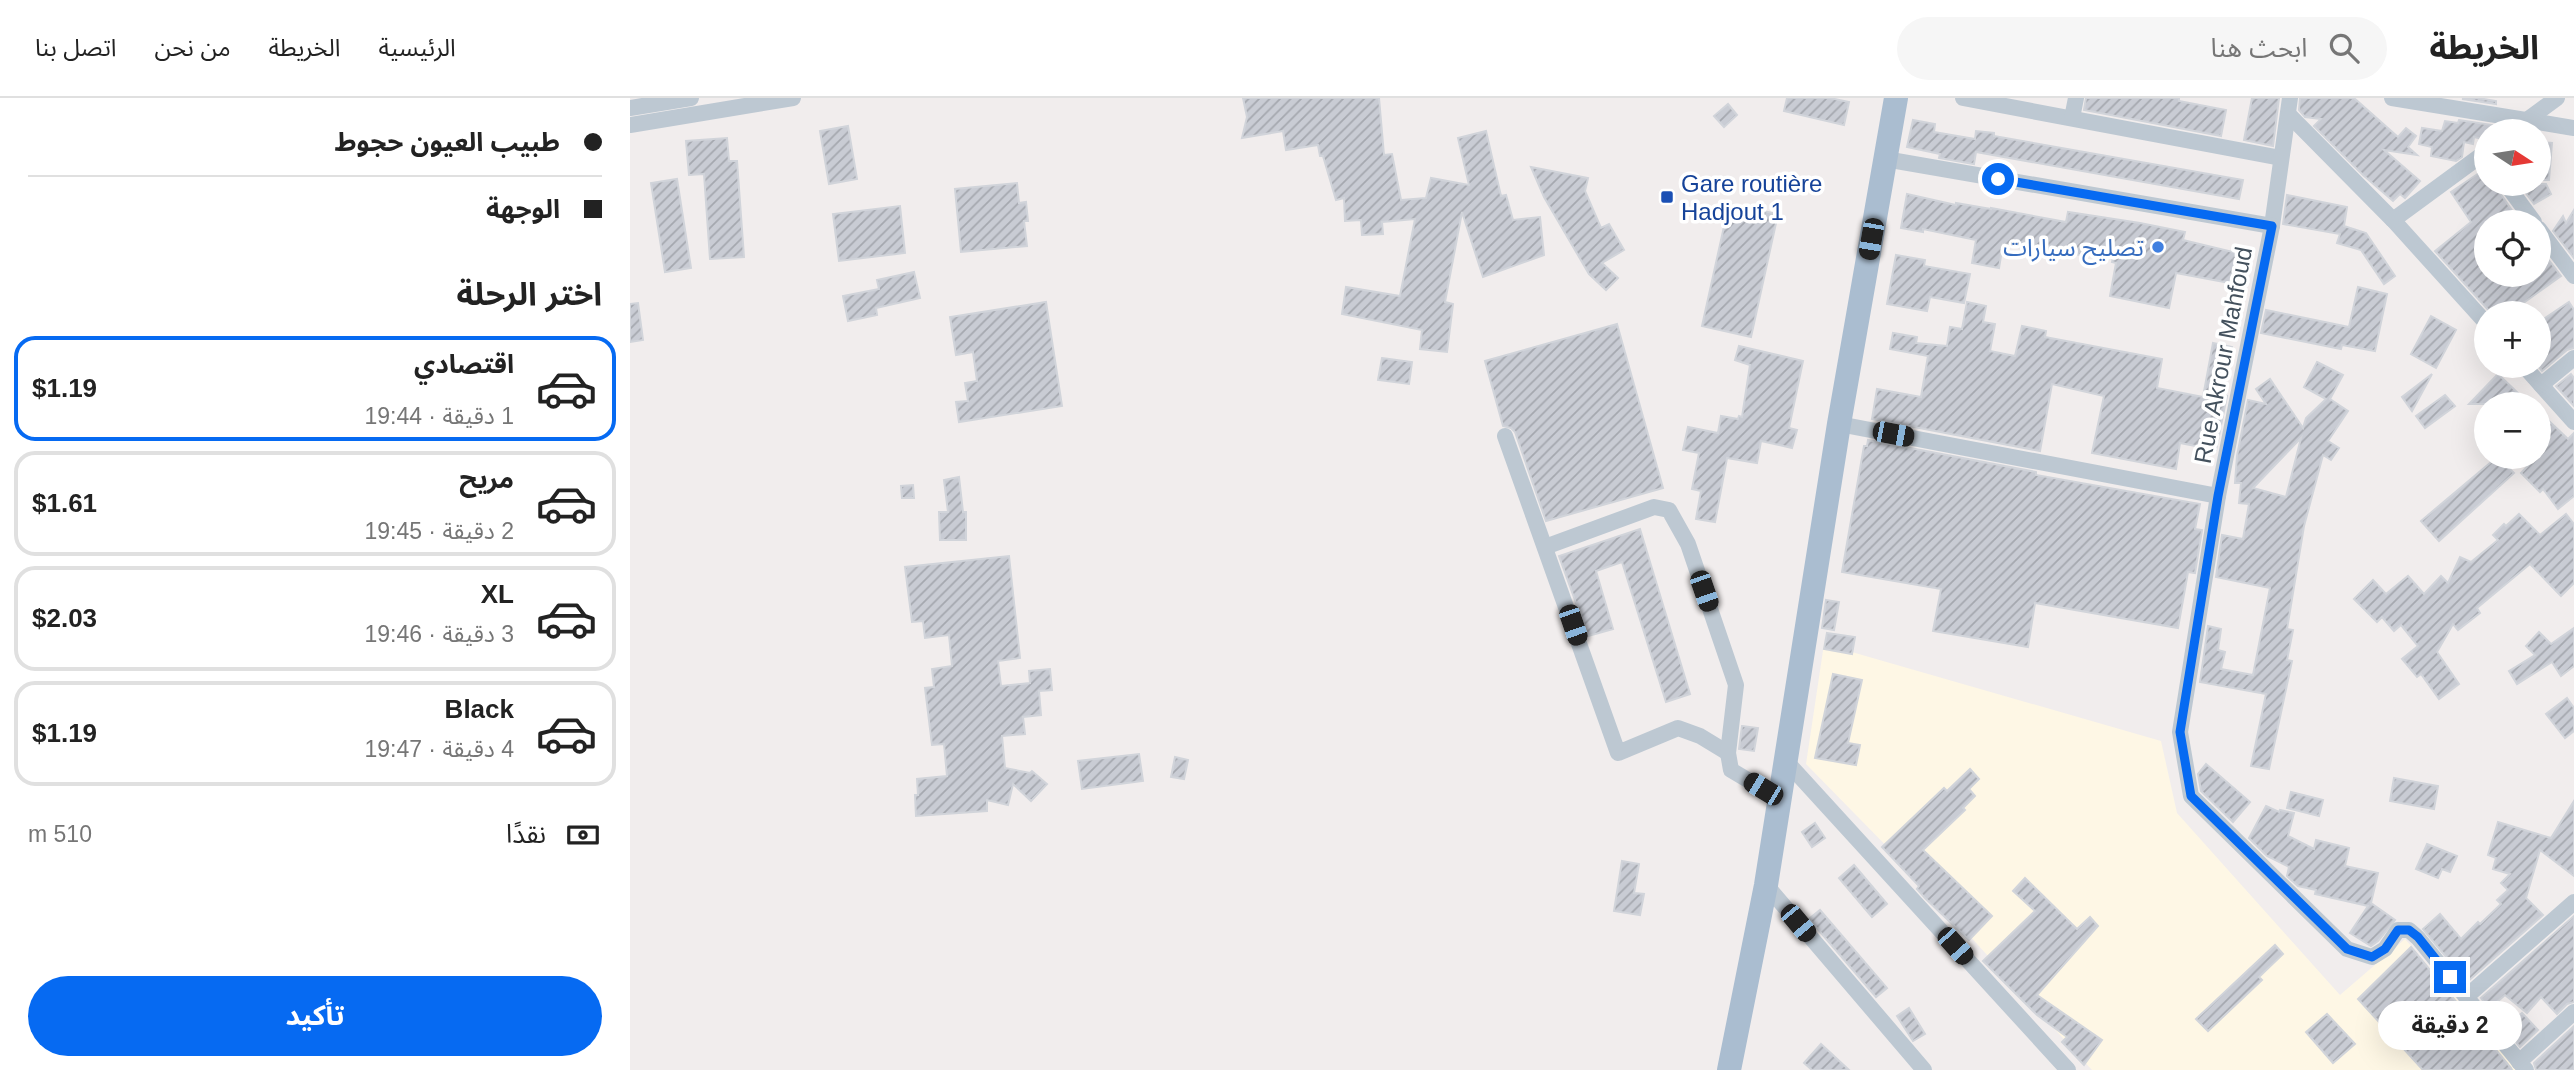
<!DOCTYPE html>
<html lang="ar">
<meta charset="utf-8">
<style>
body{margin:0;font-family:Arial,"Noto Sans Arabic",sans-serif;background:#f6f6f6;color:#222;direction:rtl;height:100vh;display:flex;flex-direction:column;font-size:26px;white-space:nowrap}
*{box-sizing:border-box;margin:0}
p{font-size:23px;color:#767676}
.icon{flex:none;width:38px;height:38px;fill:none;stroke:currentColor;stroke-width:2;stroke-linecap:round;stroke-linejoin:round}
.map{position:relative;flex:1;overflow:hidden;direction:ltr}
.panel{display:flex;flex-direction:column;background:#fff;width:630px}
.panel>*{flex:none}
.banner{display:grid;align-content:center;height:154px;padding:0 28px;background:#fff}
.needle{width:46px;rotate:102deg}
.tools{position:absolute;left:1844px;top:21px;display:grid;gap:14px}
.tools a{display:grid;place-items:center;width:77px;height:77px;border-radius:50%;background:#fff;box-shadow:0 7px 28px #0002;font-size:35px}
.end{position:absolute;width:32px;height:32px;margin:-16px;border:9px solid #066af2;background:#fff;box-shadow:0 0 0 4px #fff}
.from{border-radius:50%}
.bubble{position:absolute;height:49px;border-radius:24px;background:#fff;box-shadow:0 7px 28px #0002;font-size:23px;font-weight:700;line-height:49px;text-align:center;direction:rtl}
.car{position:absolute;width:21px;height:42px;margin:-21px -10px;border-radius:9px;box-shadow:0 0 5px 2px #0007;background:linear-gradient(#222 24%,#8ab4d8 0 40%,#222 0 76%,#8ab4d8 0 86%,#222 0)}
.banner b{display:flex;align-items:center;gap:24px;height:66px;font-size:26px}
.banner b+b{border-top:2px solid #e0e0e0}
.banner i{width:18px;height:18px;background:#222}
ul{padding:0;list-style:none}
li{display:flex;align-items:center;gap:21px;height:105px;margin:0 14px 10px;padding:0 14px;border:4px solid #e0e0e0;border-radius:21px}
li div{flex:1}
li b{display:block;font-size:26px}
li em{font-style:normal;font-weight:700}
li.active{border-color:#066af2}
li>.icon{width:63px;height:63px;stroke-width:1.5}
h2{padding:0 28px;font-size:32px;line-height:84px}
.pay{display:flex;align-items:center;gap:18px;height:77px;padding:0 28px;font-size:26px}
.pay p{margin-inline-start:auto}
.primary-button{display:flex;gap:14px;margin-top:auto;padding:14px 28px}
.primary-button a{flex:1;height:80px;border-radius:42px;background:#066af2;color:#fff;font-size:28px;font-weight:700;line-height:80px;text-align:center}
header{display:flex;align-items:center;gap:42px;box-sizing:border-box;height:98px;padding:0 35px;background:#fff;border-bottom:2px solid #e0e0e0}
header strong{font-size:33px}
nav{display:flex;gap:38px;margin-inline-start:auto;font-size:24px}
.search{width:490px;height:63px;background:#f6f6f6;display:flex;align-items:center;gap:18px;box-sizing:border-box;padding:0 24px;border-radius:38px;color:#767676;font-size:26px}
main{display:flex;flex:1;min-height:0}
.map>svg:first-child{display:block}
</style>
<header>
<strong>الخريطة</strong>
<div class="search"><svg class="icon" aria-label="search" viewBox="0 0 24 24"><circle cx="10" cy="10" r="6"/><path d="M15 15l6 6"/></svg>ابحث هنا</div>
<nav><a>الرئيسية</a><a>الخريطة</a><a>من نحن</a><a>اتصل بنا</a></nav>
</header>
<main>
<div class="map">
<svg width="1944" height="972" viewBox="0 0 1944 972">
<defs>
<pattern id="building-hatch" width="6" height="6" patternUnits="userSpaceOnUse" patternTransform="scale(1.75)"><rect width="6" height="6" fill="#c9ccd4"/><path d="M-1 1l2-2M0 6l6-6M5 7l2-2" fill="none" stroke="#a5a8af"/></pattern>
</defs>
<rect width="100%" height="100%" fill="#f1eded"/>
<polygon fill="#fef7e5" points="1194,546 1531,643 1547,715 1710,897 1775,841 1888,972 1462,972 1276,768 1176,666"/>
<g fill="url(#building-hatch)" stroke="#d1d4da" stroke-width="2" fill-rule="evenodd">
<polygon points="613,0 749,0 754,57 762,56 771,102 796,100 801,80 839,87 828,40 856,33 871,98 876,97 883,122 910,119 914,157 853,179 832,114 815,204 823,206 817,254 790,251 792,232 712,216 716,189 770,198 785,121 752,124 753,136 732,137 731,122 715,123 714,100 706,102 693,58 690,58 688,47 656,52 653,33 612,40 617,19"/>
<polygon points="1157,0 1200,0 1219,4 1214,27 1154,13"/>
<polygon points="1456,0 1549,0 1549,3 1596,12 1591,38 1454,12"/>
<polygon points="1622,0 1649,0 1643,48 1614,42"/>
<polygon points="1670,0 1724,0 1768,39 1776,30 1786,38 1778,49 1787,57 1754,52 1790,83 1775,100 1770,96 1763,103 1733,77 1684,28 1691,21 1675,19 1669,12"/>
<polygon points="1848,0 1866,3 1866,6 1832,1"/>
<polygon points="1098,6 1107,17 1094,29 1084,18"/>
<polygon points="1283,22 1305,26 1304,34 1345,41 1346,33 1364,35 1364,38 1613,82 1609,101 1346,54 1344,66 1309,60 1310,56 1277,49"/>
<polygon points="1829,22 1862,27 1861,33 1857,33 1857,42 1844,39 1843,46 1834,44 1832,59 1826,63 1801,58 1802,49 1789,46 1792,30 1812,33 1815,23 1828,25"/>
<polygon points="218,28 227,81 199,86 190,33"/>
<polygon points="97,40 99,63 107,63 114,159 80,161 74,76 59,77 56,43"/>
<polygon points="1909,44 1922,45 1919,82 1909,82"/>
<polygon points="901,69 958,80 955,93 971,130 979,126 994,152 972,165 988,180 976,192 959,176 914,99"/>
<polygon points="1849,75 1857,86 1866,86 1868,92 1890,124 1857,124 1857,177 1909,177 1909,155 1911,152 1931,178 1892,206 1898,215 1861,215 1805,153 1841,124 1821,94"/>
<polygon points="47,81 61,170 35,174 21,85"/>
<polygon points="387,85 389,105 396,104 398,123 394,123 397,148 331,154 325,91"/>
<polygon points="1889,86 1916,86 1921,96 1904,106"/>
<polygon points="1277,96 1326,107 1326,105 1361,111 1361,110 1436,124 1438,114 1510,125 1555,134 1553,142 1607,155 1600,185 1546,175 1539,210 1480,198 1486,165 1482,164 1485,152 1460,148 1457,158 1424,153 1423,156 1373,146 1369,170 1342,165 1346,142 1293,131 1293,134 1271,130"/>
<polygon points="1657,97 1717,109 1714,128 1736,135 1765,178 1754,186 1731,152 1707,145 1710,136 1653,126"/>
<polygon points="1099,106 1148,116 1121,239 1072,228"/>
<polygon points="270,108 275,155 209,163 203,116"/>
<polygon points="1944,112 1944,160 1923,133 1933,118 1936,125"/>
<polygon points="1266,157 1295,162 1294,168 1340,176 1334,205 1300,199 1297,213 1257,206"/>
<polygon points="284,174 290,200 246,210 247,217 218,223 213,198 249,191 247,182"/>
<polygon points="1728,189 1757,196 1745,253 1712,247 1711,251 1631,235 1636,212 1719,229"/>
<polygon points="416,204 432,308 329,324 326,304 338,303 335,285 347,283 343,254 326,257 320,219"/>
<polygon points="1337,204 1356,208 1353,224 1365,226 1360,253 1385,258 1392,228 1416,233 1415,239 1532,261 1527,290 1573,299 1583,245 1602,249 1593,297 1597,298 1586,352 1550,345 1546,371 1462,355 1474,298 1422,286 1410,353 1242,321 1247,291 1291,299 1298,258 1260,251 1263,235 1287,239 1286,245 1317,248 1320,229 1332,231"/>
<polygon points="1939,204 1944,212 1944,250 1937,252 1912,273 1908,268 1909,224"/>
<polygon points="8,205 13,242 0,244 0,206"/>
<polygon points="1801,218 1826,232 1806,270 1781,256"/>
<polygon points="987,226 1033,390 916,423 885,334 881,330 873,328 855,263"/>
<polygon points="1109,248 1173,263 1159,330 1167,332 1162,350 1131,343 1127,365 1097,360 1085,424 1066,421 1071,393 1062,391 1069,355 1053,352 1058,329 1088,335 1091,318 1108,321 1109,318 1112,319 1120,267 1105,262"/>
<polygon points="752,260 782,264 779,286 748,282"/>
<path d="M1687 264 1713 277 1700 301 1718 313 1698 343 1709 350 1701 362 1693 357 1674 428 1657 531 1663 532 1657 562 1662 563 1639 671 1621 668 1636 596 1570 584 1578 528 1591 531 1588 552 1595 554 1591 571 1623 577 1640 490 1586 479 1592 437 1613 441 1619 406 1609 405 1611 385H1605L1607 358 1618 302 1636 306 1626 291 1640 281 1673 330 1676 320 1696 301 1674 289ZM1671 340 1656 399 1623 390Z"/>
<polygon points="1802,276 1782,313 1772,299"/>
<polygon points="1868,276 1889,296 1880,306 1839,306"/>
<polygon points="1941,276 1944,280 1944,308 1926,288"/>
<polygon points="1815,297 1825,308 1795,330 1786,318"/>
<polygon points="1919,323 1938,341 1944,335 1944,398 1928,411 1913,391 1910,394 1891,375 1906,359 1909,359 1909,334"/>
<polygon points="1238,342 1406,374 1406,377 1570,406 1565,431 1572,432 1565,475 1558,474 1548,530 1405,505 1398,549 1303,533 1311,491 1212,474 1234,348 1237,348"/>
<polygon points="1867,359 1884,375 1809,443 1791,423"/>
<polygon points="329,379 333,414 336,414 336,442 310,442 309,414 318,414 314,382"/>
<polygon points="283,387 284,400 272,400 271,388"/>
<polygon points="1889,416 1910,437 1936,416 1944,426 1944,485 1931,498 1900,466 1847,510 1850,515 1828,532 1823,526 1807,554 1829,586 1809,601 1791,576 1787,579 1772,561 1788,548 1771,527 1764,533 1752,519 1747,524 1724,501 1743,482 1756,496 1778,478 1794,496 1811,478 1818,485 1830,459 1841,464 1868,442 1863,437 1874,426 1876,428"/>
<polygon points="1010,431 1060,596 1036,604 992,464 966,473 983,531 958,538 929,458"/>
<polygon points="379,458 390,560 368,563 371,588 400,585 399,573 420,571 422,592 409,593 411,617 393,619 395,636 372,638 375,670 400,675 402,673 417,686 401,703 383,686 378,707 357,702 357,713 286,718 285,697 288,697 287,681 317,678 314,646 302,647 295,590 304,589 302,571 322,568 319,537 295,540 293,523 282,524 275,469"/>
<polygon points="1196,502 1209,504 1204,532 1192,530"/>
<polygon points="1944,530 1944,568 1931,578 1922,564 1887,586 1879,573 1905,557 1896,548 1909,534 1921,546"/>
<polygon points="1197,535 1225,539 1222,556 1194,551"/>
<polygon points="1203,576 1232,582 1218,645 1230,647 1226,667 1185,660"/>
<polygon points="1937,600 1944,610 1944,633 1935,640 1916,616"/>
<polygon points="1112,628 1128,630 1124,653 1109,651"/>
<polygon points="509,656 513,683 452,691 448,663"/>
<polygon points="545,659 558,662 554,681 541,679"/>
<polygon points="1576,666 1620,704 1603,724 1571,693 1568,676"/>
<polygon points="1340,671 1349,681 1339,691 1345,698 1333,710 1335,712 1293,752 1362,818 1339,842 1295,800 1287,791 1289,788 1252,749 1314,690 1317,693"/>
<polygon points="1764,680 1808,688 1804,711 1760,703"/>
<polygon points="1661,694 1693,702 1689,718 1657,710"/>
<polygon points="1944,703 1944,778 1910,752 1896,800 1913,817 1837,884 1793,831 1810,816 1831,841 1848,824 1850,826 1871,806 1867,802 1878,792 1871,785 1880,776 1863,771 1866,760 1858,757 1868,724 1921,740"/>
<polygon points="1636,708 1649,714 1650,712 1664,715 1658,738 1684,751 1686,742 1719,750 1715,768 1748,775 1741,805 1765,822 1748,843 1741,848 1720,835 1738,808 1685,796 1686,792 1668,788 1657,778 1659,769 1637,758 1619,740"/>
<polygon points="1185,725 1195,740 1182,749 1172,734"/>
<polygon points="1797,746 1827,758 1820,774 1812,771 1808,780 1786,771"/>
<polygon points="992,763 1009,766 1004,795 1014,796 1010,817 984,813"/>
<polygon points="1224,767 1257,806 1242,819 1209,780"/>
<polygon points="1395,780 1447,831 1460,819 1468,828 1407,897 1472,942 1454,967 1432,944 1437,939 1407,917 1353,863 1405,813 1383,793"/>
<polygon points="1190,812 1257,890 1246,899 1179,821"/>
<polygon points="1944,818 1944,904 1937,906 1927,916 1911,899 1897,915 1875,897 1859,911 1851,900"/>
<polygon points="1645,847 1653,856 1629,879 1632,882 1578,933 1566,921"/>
<polygon points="1781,849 1881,970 1882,972 1793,972 1728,901"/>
<polygon points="1279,910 1295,936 1283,943 1267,918"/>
<polygon points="1892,915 1908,932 1890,949 1875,930"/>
<polygon points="1697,916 1725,946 1703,965 1676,934"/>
<polygon points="1944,928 1944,972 1906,972 1904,965"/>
<polygon points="1191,946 1219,972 1182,972 1174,965"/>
</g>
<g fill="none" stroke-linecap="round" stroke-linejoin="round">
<g stroke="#bdc8d2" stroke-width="16">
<polyline points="1333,0 1651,60"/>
<polyline points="1660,0 1642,128 1588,398 1550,634 1561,698 1717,851 1742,859 1755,851 1768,832 1779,832 1788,840 1896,972"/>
<polyline points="1762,0 1944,30"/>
<polyline points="0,10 61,0"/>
<polyline points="1659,17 1763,122 1857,226"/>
<polyline points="1442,20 1446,0"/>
<polyline points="0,27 163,0"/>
<polyline points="1882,33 1927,0"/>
<polyline points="1255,61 1642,128"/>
<polyline points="1876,86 1904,124"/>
<polyline points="1763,122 1857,53"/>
<polyline points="1909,131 1944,178"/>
<polyline points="1894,268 1944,324"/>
<polyline points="1911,287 1944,260"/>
<polyline points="1209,326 1588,398"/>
<polyline points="875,338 988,655 1048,630 1070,638 1098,655"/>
<polyline points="915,449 1024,409 1039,412 1058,446 1106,587 1098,655 1101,672 1148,700"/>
<polyline points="1155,662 1438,972"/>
<polyline points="1136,787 1294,972"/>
<polyline points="1836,899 1944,804"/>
<polyline points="1889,964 1944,914"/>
</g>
<polyline stroke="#aabdd0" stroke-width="24" points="1099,972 1136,787 1209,326 1266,0"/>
</g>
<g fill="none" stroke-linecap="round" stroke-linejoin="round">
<polyline stroke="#066af2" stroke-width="9" points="1368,81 1642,128 1588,398 1550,634 1561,698 1717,851 1742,859 1755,851 1768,832 1779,832 1788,839 1820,879"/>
</g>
<rect fill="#1a4fb4" stroke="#fff" stroke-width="2.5" x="1030" y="92" width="14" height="14" rx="3.5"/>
<circle fill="#3f7fe0" stroke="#fff" stroke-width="2.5" cx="1528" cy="149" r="7"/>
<g text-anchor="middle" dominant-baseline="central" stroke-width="7" stroke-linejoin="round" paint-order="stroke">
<g font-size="24" fill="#164399" stroke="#fff" text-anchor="start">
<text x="1051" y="85">Gare routière<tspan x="1051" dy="28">Hadjout 1</tspan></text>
</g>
<g font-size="24" fill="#366cbe" stroke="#fff" text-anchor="end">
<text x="1514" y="149">تصليح سيارات</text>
</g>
<g font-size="24" fill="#44515d" stroke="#fff">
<text transform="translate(1593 257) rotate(-79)">Rue Akrour Mahfoud</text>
</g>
</g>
</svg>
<div class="tools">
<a><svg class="needle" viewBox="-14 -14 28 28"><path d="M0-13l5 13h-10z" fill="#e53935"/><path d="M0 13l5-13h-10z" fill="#767676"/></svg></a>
<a><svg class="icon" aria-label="locate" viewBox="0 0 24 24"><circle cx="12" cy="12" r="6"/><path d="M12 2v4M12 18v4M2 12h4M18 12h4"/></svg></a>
<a>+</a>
<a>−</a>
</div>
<i class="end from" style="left:1368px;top:81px"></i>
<i class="end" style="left:1820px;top:879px"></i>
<div class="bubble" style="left:1748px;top:903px;width:144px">2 دقيقة</div>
<i class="car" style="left:1241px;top:141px;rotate:190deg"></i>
<i class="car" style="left:1263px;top:336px;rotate:101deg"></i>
<i class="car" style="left:1074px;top:493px;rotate:161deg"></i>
<i class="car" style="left:943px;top:527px;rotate:161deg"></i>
<i class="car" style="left:1133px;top:691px;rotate:301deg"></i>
<i class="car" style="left:1168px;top:825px;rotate:140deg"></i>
<i class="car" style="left:1325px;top:848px;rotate:138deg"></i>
</div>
<section class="panel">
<div class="banner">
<b><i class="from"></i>طبيب العيون حجوط</b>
<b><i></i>الوجهة</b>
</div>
<h2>اختر الرحلة</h2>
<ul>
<li class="active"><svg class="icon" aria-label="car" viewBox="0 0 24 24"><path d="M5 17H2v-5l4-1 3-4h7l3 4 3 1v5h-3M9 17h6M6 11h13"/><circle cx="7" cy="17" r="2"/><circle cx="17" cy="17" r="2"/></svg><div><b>اقتصادي</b><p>1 دقيقة · 19:44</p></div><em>$1.19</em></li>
<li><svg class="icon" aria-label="car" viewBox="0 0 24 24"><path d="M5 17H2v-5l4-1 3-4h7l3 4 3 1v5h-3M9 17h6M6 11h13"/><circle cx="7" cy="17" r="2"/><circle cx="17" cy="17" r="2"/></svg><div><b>مريح</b><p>2 دقيقة · 19:45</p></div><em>$1.61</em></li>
<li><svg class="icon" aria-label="car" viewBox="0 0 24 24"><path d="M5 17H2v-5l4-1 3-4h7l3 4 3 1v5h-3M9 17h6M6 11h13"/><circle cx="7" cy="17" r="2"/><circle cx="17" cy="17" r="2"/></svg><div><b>XL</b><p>3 دقيقة · 19:46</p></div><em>$2.03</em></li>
<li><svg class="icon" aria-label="car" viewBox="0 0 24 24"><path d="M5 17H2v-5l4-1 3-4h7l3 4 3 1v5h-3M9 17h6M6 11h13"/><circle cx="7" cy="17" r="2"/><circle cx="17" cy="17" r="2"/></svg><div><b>Black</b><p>4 دقيقة · 19:47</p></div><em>$1.19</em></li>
</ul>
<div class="pay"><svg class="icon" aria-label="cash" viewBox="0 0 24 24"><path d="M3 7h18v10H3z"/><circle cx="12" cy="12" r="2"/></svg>نقدًا<p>510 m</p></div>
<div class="primary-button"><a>تأكيد</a></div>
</section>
</main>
